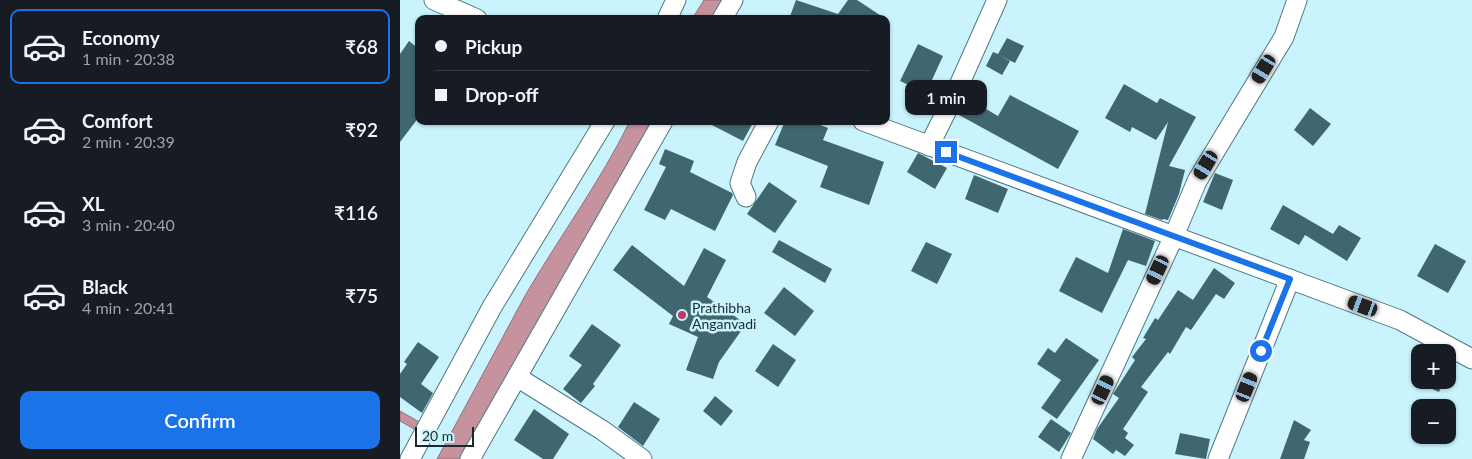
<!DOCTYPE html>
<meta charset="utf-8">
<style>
body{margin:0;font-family:Lato,sans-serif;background:#20242c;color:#f1f3f6;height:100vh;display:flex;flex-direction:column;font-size:19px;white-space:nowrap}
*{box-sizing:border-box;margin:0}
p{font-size:16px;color:#9ea1a6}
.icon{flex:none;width:28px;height:28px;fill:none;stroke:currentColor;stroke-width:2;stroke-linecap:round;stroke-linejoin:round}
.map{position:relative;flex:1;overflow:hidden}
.details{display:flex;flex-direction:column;background:#171b24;width:400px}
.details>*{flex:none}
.hud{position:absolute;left:15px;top:15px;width:475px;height:110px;border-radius:10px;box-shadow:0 1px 4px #0004;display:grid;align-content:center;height:110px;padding:0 20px;background:#171b24}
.buttons{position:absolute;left:1011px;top:344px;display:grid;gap:10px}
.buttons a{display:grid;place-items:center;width:45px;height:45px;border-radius:10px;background:#171b24;box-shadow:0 1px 4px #0004;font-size:25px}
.scale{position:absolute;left:15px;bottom:12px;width:59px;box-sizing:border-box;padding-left:5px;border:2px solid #19292d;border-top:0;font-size:14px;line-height:18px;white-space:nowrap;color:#19292d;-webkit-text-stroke:4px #c9f4fd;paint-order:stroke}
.end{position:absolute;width:22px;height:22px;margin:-11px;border:6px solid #1a73e8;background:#fff;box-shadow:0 0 0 2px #fff}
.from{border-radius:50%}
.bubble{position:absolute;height:35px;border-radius:10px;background:#171b24;box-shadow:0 1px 4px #0004;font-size:16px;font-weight:600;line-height:35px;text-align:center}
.car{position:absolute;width:15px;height:30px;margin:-15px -8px;border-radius:6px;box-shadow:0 0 4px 1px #0007;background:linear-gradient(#222 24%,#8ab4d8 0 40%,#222 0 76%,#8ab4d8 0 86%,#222 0)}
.hud b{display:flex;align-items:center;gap:18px;height:48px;font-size:19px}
.hud b+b{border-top:1px solid #363941}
.hud i{width:12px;height:12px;background:#f1f3f6}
ul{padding:9px 0 0;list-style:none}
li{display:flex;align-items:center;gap:15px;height:75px;margin:0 10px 8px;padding:0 10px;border:2px solid transparent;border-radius:10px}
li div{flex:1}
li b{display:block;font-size:19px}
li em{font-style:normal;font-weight:600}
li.active{border-color:#1a73e8}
li>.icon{width:45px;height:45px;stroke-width:1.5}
.button{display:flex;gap:10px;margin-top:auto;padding:10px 20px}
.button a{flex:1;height:58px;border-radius:10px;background:#1a73e8;color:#fff;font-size:20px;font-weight:600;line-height:58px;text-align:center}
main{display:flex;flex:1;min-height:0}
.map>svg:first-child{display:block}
</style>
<main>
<section class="details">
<ul>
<li class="active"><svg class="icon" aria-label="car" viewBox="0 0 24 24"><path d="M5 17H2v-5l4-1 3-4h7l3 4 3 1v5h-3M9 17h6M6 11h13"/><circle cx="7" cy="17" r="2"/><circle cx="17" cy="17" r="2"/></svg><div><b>Economy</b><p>1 min · 20:38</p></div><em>₹68</em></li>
<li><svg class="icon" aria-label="car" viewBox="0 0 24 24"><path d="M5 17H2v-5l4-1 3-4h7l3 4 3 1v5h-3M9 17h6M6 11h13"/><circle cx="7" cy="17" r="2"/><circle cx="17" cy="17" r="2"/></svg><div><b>Comfort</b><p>2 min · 20:39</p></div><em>₹92</em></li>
<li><svg class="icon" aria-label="car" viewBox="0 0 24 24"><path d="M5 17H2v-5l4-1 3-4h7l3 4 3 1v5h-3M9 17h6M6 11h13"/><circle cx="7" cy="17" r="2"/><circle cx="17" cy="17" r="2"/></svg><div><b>XL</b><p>3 min · 20:40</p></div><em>₹116</em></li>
<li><svg class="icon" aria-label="car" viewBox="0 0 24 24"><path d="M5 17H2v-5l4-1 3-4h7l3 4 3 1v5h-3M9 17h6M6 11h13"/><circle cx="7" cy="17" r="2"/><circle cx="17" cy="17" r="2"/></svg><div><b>Black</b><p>4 min · 20:41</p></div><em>₹75</em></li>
</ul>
<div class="button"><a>Confirm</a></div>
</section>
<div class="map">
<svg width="1072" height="459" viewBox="0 0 1072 459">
<rect width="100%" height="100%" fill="#c9f4fd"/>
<g fill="#c5929d" stroke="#91727b">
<polygon points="304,0 335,0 326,19 292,19"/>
<path d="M230 121H269L77 459H37C67 404 96 349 126 294 160 236 200 182 230 121Z"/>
<polygon points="0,411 28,427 23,434 0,421"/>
</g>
<g fill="#40676f">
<polygon points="396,0 438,14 448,0 457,0 486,19 389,19"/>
<polygon points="607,38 624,46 615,63 599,55 610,61 602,75 586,66 593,52 598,54"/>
<polygon points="9,41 19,49 19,117 0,142 0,54"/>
<polygon points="518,44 543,56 526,93 500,81"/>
<polygon points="724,84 757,103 760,98 796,117 769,166 785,170 779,194 768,220 763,219 762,220 745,214 768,122 756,140 732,127 730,132 705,118"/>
<polygon points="610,95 679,131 658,169 559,115 569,99 598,116"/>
<polygon points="910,108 931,124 913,146 894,130"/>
<polygon points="304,121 354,121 343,141"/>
<polygon points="385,121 411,121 428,128 423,140 484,162 469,205 420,187 428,166 375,145"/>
<polygon points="265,149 294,161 290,172 332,193 333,195 315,231 271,209 265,220 244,210 266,167 259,164"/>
<polygon points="518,153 547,168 535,189 507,172"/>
<polygon points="815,173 833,180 822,210 803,202"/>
<polygon points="574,175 608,189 598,213 565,199"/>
<polygon points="369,182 397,201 375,233 347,214"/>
<polygon points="883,205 933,234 939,225 961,238 947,261 905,235 899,245 870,229"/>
<polygon points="723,229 755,241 746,266 728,260 702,313 659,291 676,257 708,273"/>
<polygon points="379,240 432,269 425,283 372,252"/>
<polygon points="526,242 552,254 537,284 511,271"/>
<polygon points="1035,244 1066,261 1048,293 1017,276"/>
<polygon points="232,245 284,286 304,248 326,260 307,297 346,324 319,362 313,379 286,370 298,337 269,324 273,316 213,270"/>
<polygon points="814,268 835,283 824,299 816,294 791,330 786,327 770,354 768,352 741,387 748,392 723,429 728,433 725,438 734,445 725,456 716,450 713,454 693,439 697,429 719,398 713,394 735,360 732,357 746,339 743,338 755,318 758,320 778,290 793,300"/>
<polygon points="384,287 414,311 395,336 364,313"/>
<polygon points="192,324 221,345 193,384 195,386 181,403 163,389 182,365 169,356"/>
<polygon points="666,338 699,360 657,419 641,408 661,380 637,364 648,348 655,353"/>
<polygon points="18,342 39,357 21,384 33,393 22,413 0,397 0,374 7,364 4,362"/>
<polygon points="373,344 396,360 378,387 355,371"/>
<polygon points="1020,379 1020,380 1044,380 1039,392 1018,383"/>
<polygon points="315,396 333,411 321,426 303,411"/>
<polygon points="234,402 260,419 243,446 218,427"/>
<polygon points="134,409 169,434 153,459 143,459 114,440"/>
<polygon points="651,419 671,433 659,452 638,437"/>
<polygon points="894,420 911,430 904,440 910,442 904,459 880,459"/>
<polygon points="780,433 810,439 806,459 775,454"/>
</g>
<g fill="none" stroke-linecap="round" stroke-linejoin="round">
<defs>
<g id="street">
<polyline points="34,0 77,19"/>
<polyline points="267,19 276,0"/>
<polyline points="322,19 333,0"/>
<polyline points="463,121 1000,320 1072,359"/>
<polyline points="529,146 556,92 597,0"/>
<polyline points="346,197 340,183 347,162 369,121"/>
<polyline points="117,377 202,430 242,459"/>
<polyline points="10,459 92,307 205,121"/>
<polyline points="70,459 263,121"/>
<polyline points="671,459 774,236 797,181 884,37 897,0"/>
<polyline points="818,459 890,279"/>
</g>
</defs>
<use href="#street" stroke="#517880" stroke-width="21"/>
<use href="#street" stroke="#fff" stroke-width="19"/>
</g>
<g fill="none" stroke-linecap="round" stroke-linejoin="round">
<polyline stroke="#1a73e8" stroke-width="6" points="546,152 890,279 861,351"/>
</g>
<circle fill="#c33565" stroke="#c9f4fd" stroke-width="2" cx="282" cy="315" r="5"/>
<g text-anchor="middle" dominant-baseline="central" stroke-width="5" stroke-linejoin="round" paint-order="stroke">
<g font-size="14" fill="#19292d" stroke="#c9f4fd" text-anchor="start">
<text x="292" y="307">Prathibha<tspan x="292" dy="16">Anganvadi</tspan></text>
</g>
</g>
</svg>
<div class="buttons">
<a>+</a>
<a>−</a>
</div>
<div class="scale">20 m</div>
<i class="end from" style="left:861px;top:351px"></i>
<i class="end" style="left:546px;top:152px"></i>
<div class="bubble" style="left:505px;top:80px;width:82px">1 min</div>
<i class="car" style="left:864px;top:69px;rotate:211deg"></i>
<i class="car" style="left:806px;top:165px;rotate:211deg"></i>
<i class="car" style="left:758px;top:270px;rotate:205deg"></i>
<i class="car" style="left:963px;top:306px;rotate:290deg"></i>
<i class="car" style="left:847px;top:387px;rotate:22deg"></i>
<i class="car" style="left:703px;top:390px;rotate:25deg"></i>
<div class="hud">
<b><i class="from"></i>Pickup</b>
<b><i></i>Drop-off</b>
</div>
</div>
</main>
